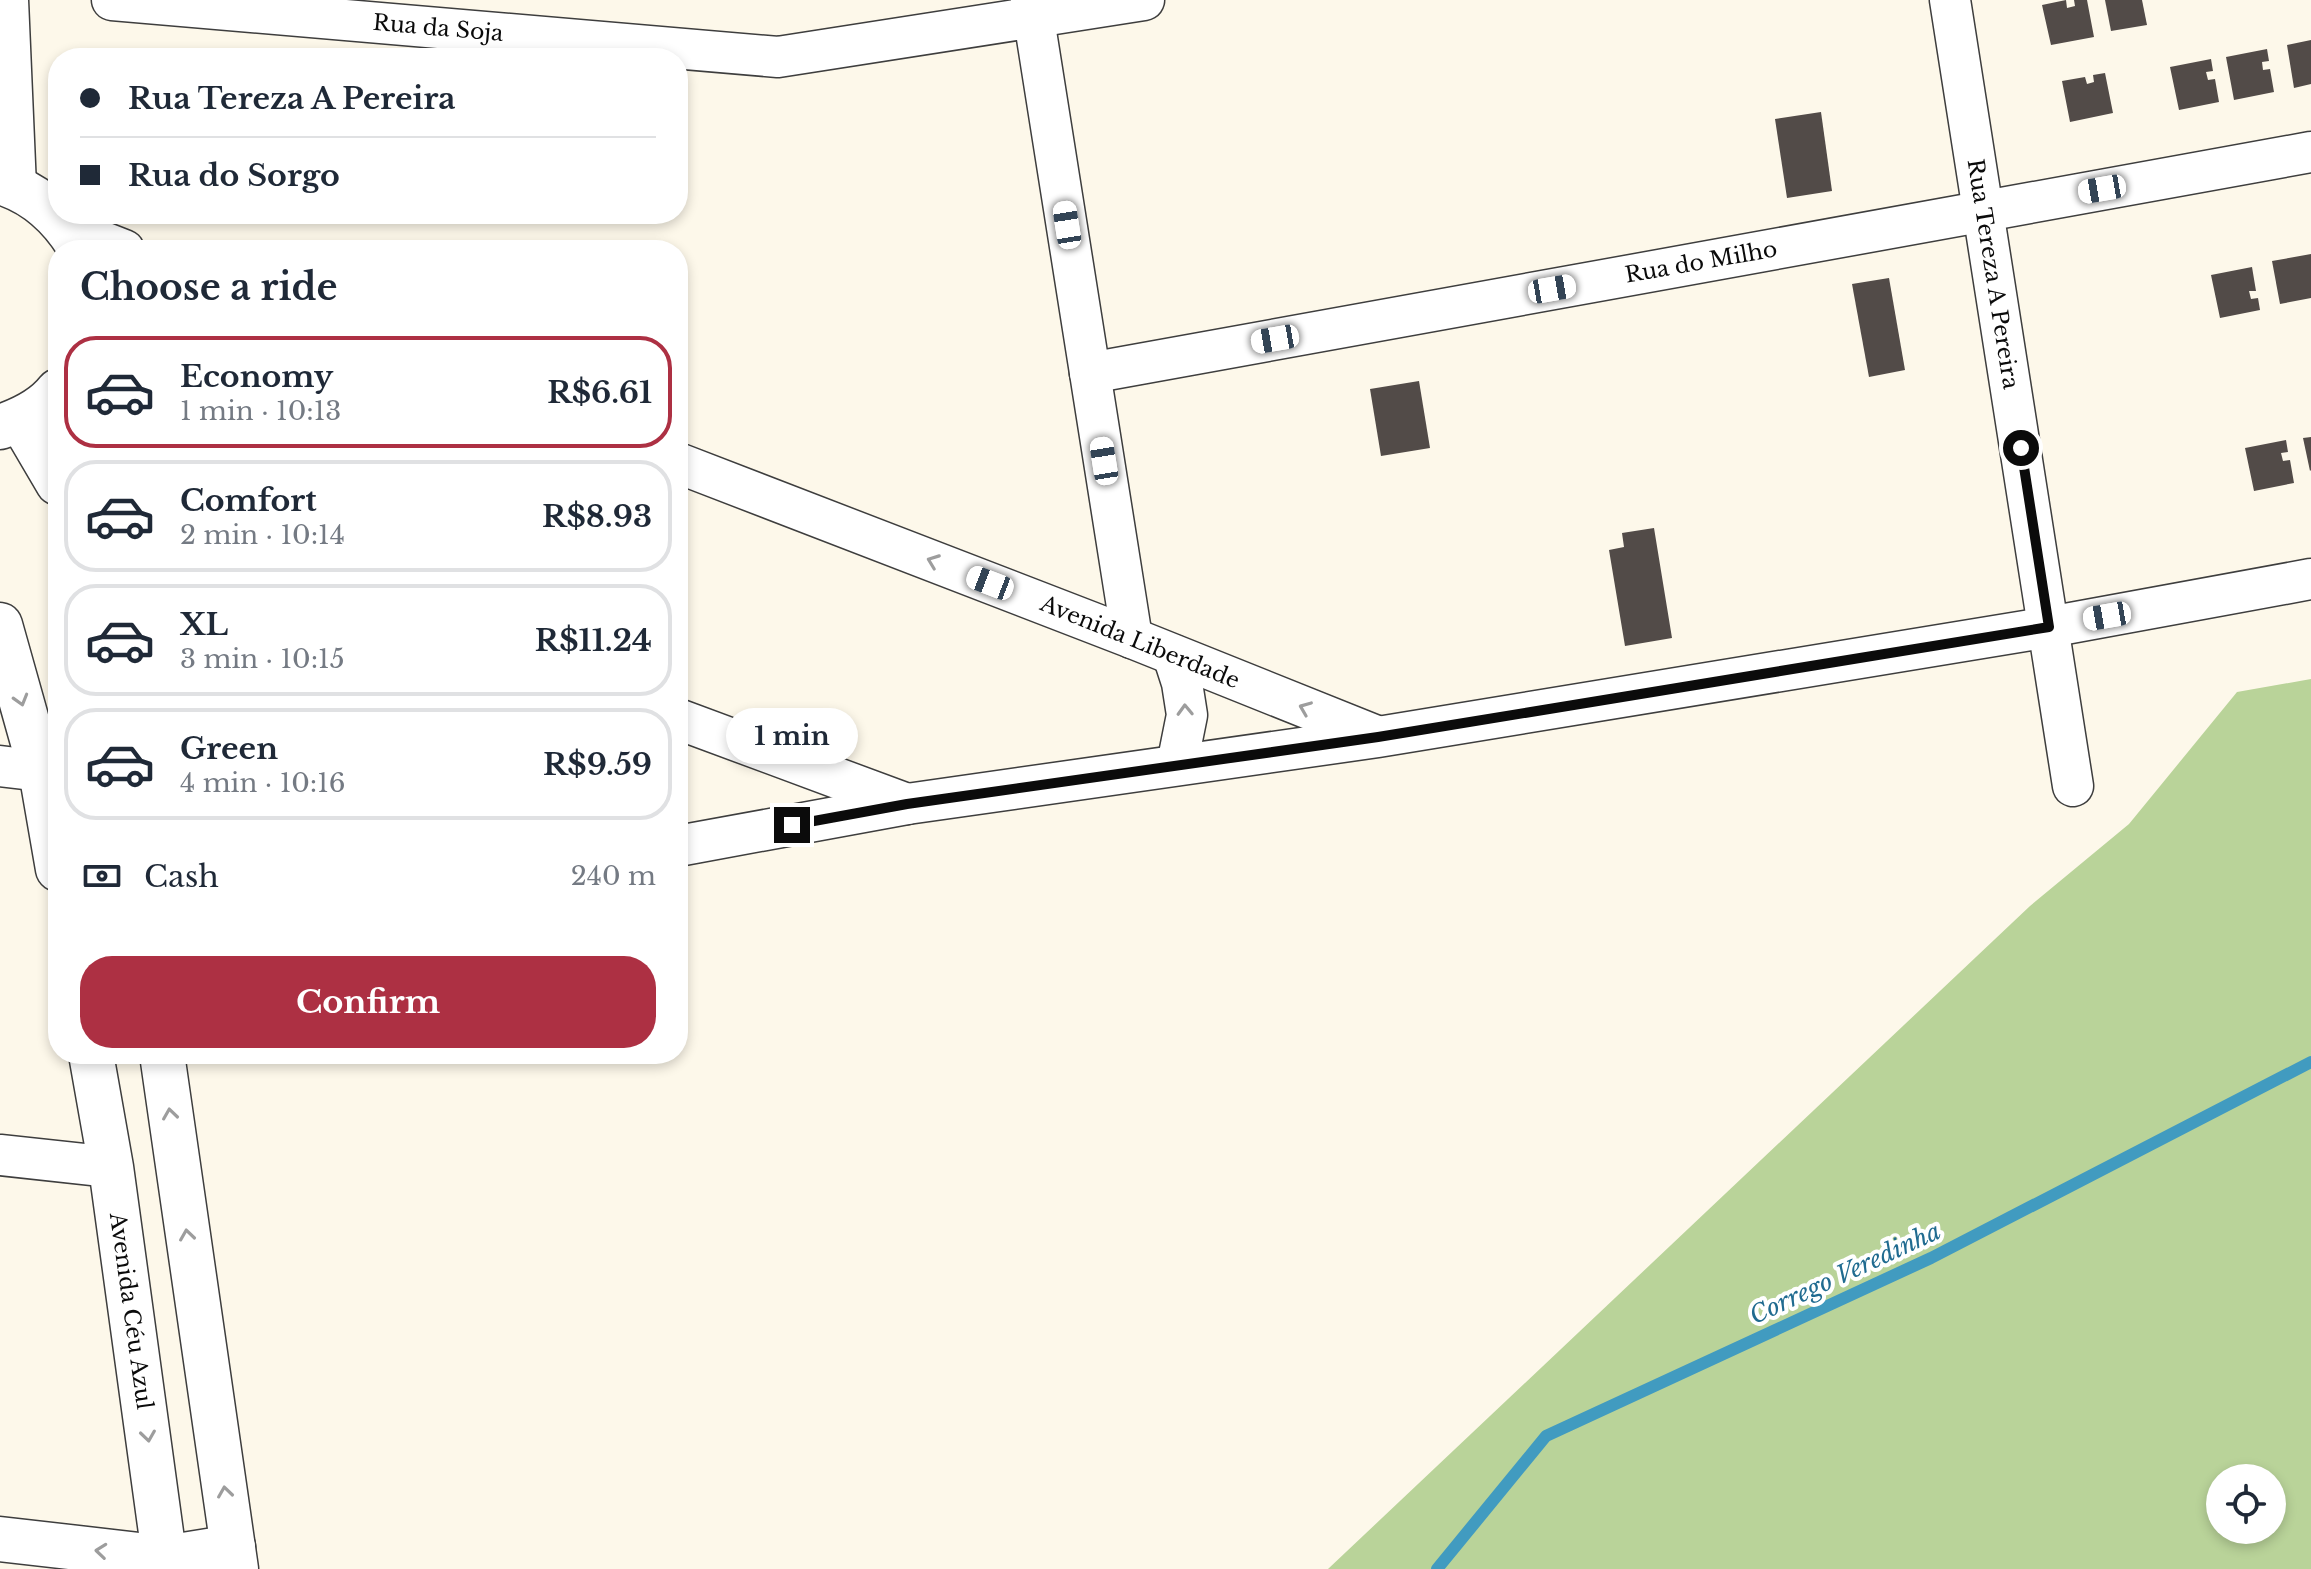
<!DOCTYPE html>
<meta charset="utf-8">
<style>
body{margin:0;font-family:"Libre Baskerville",serif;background:#f6f6f7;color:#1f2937;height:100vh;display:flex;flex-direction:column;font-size:30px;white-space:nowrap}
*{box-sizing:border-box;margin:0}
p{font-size:26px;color:#747a83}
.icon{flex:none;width:44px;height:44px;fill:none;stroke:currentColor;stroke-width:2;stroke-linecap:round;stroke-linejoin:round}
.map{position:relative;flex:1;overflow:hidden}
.drawer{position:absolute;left:48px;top:240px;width:640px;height:824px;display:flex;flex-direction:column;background:#fff;border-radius:32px;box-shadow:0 4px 12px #0003}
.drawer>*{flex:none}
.banner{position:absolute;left:48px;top:48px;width:640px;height:176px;border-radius:32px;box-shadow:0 4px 12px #0003;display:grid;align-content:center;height:176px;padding:0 32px;background:#fff}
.tools{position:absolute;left:2206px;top:1464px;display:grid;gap:16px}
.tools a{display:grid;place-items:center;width:80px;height:80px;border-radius:50%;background:#fff;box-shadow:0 4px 12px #0003;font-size:40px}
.end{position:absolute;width:36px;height:36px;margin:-18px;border:10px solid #0b0b0b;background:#fff;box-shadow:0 0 0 4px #fff}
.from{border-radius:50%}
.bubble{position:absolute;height:56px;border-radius:28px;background:#fff;box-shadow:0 4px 12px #0003;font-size:26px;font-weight:700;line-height:56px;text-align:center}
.car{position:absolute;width:24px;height:48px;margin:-24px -12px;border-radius:10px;box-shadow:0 0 6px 2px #0007;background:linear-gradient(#fff 24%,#345 0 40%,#fff 0 76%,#345 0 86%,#fff 0)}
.banner b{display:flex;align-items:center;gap:28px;height:76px;font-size:30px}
.banner b+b{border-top:2px solid #e0e1e3}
.banner i{width:20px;height:20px;background:#1f2937}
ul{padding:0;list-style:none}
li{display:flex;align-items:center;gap:24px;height:112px;margin:0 16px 12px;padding:0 16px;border:4px solid #e0e1e3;border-radius:32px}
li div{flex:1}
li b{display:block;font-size:30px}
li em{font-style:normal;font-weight:700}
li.current{border-color:#ad3043}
li>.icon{width:72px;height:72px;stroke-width:1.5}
h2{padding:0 32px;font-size:36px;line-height:96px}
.pay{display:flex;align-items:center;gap:20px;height:88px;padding:0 32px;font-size:30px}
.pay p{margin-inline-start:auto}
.action{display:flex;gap:16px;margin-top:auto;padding:16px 32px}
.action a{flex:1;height:92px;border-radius:32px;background:#ad3043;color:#fff;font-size:32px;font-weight:700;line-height:92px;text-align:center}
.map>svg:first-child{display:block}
</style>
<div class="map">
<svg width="2311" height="1569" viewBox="0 0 2311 1569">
<rect width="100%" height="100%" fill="#fdf8ea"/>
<path fill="#b9d399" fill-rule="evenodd" d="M2311 679V1569H1328L2030 906 2129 824 2237 692ZM2220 1478H2272V1530H2220Z"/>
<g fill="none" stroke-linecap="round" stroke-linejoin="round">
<polyline stroke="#419bc0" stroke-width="12" points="1437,1569 1546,1436 1931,1258 2311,1062"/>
</g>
<g fill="#524b48">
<polygon points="2066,0 2067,8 2075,6 2074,0 2087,0 2094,37 2051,45 2042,5"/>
<polygon points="2105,0 2142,0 2147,25 2111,31"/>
<polygon points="2311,40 2311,84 2294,88 2287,45"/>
<polygon points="2267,49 2269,61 2262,62 2263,70 2270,69 2274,92 2234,100 2226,57"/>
<polygon points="2211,59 2213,71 2206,72 2208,80 2215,79 2219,102 2179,110 2170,67"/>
<polygon points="2105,73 2113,113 2070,122 2062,81 2085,77 2087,84 2094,82 2093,75"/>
<polygon points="1821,112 1832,191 1787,198 1775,119"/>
<polygon points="2311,254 2311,298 2280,304 2272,261"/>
<polygon points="2252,267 2256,291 2249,291 2251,299 2258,298 2260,310 2220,318 2211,275"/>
<polygon points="1889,278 1905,370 1869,377 1852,284"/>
<polygon points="1419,381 1430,448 1381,456 1370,389"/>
<polygon points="2311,437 2311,470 2310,471 2303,438"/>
<polygon points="2286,440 2288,452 2281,453 2283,461 2290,460 2294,483 2254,491 2245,448"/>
<polygon points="1654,528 1672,638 1625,646 1609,550 1624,547 1622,533"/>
</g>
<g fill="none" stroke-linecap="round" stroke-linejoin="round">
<defs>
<g id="minor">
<polyline points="8,0 16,187"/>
<polyline points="112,0 778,57 1144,0"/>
<polyline points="1031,0 1132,638"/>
<polyline points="1950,0 2073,786"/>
<polyline points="68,228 124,250"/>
<polyline points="1090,373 2311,152"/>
<polyline points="678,463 1132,638 1374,735"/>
<polyline points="1173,655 1182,683 1187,715 1177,765"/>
<polyline points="678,719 907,804"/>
<polyline points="0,766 41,771"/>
<polyline points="678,846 907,804 1378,737 2049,627 2311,579"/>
<polyline points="0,1155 111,1167"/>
</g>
<g id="tertiary">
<path d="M0 182C37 193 62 217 81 250"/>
<polyline points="21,420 58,483"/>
<path d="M0 427C21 420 44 409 58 391"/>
<polyline points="0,625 41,771 58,869"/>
<polyline points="91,1054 111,1167 166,1569"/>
<polyline points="162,1054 236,1569"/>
<polyline points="0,1539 165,1558 233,1547"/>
</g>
</defs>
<use href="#minor" stroke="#3e3e3e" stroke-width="43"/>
<use href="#tertiary" stroke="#3e3e3e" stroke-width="47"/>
<use href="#minor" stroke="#fff" stroke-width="40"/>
<use href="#tertiary" stroke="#fff" stroke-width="44"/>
</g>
<defs><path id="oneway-chevron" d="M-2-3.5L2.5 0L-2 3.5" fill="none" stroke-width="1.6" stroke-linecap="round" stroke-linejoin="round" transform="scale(2)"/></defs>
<g stroke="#9d9d9d">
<use href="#oneway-chevron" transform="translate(933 561) rotate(-159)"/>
<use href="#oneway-chevron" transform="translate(21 700) rotate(74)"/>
<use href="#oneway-chevron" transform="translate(1305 708) rotate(-158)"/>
<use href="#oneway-chevron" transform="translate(1185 710) rotate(-92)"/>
<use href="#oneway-chevron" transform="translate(170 1114) rotate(-98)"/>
<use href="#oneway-chevron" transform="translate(187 1235) rotate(-98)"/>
<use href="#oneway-chevron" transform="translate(148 1436) rotate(82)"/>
<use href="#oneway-chevron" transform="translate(225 1492) rotate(-98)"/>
<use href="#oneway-chevron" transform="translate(101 1551) rotate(-174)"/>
</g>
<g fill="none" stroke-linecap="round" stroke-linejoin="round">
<polyline stroke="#0b0b0b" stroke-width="10" points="792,825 907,804 1378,737 2049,627 2021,448"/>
</g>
<g text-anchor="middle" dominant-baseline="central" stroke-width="8" stroke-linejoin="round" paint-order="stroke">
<g font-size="22" fill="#0b0b0b" stroke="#fff">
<text transform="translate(438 28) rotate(5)">Rua da Soja</text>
<text transform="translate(1701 262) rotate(-10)">Rua do Milho</text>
<text transform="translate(1993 274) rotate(81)">Rua Tereza A Pereira</text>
<text transform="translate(1140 642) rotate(22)">Avenida Liberdade</text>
<text transform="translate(131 1311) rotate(82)">Avenida Céu Azul</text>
</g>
<g font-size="24" font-style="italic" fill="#206b90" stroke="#fff">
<text transform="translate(1845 1273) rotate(-25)">Corrego Veredinha</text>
</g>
</g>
</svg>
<div class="tools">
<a><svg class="icon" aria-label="locate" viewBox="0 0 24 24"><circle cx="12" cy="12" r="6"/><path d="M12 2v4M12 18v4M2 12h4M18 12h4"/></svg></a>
</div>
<i class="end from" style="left:2021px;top:448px"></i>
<i class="end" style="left:792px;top:825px"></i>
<div class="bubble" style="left:726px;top:708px;width:132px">1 min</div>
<i class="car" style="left:2102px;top:189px;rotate:260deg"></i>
<i class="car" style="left:1067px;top:225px;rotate:351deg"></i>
<i class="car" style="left:1552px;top:289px;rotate:80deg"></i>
<i class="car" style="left:1275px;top:339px;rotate:260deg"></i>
<i class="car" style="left:1104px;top:461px;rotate:351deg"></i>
<i class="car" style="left:990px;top:583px;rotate:291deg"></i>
<i class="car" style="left:2107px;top:616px;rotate:260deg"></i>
<div class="banner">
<b><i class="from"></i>Rua Tereza A Pereira</b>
<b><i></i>Rua do Sorgo</b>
</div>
<section class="drawer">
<h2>Choose a ride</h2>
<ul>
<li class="current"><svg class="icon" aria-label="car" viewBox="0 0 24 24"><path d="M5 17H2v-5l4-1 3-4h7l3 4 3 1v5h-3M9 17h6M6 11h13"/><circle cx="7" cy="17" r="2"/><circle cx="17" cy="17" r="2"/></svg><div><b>Economy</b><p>1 min · 10:13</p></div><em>R$6.61</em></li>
<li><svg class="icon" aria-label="car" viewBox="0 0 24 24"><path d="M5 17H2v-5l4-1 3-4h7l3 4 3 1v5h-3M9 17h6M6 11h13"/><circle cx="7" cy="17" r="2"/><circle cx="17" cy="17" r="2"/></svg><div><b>Comfort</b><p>2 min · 10:14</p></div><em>R$8.93</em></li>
<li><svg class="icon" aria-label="car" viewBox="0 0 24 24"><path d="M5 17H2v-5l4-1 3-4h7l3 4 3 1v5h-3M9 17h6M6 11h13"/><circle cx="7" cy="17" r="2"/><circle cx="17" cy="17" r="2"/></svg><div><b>XL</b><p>3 min · 10:15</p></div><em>R$11.24</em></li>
<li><svg class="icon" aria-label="car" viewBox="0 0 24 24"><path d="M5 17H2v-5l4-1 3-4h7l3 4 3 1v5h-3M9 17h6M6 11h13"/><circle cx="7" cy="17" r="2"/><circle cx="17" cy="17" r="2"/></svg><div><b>Green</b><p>4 min · 10:16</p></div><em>R$9.59</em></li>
</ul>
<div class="pay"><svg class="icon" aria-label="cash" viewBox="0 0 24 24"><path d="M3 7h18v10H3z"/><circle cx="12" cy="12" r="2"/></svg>Cash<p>240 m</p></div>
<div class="action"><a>Confirm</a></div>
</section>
</div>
